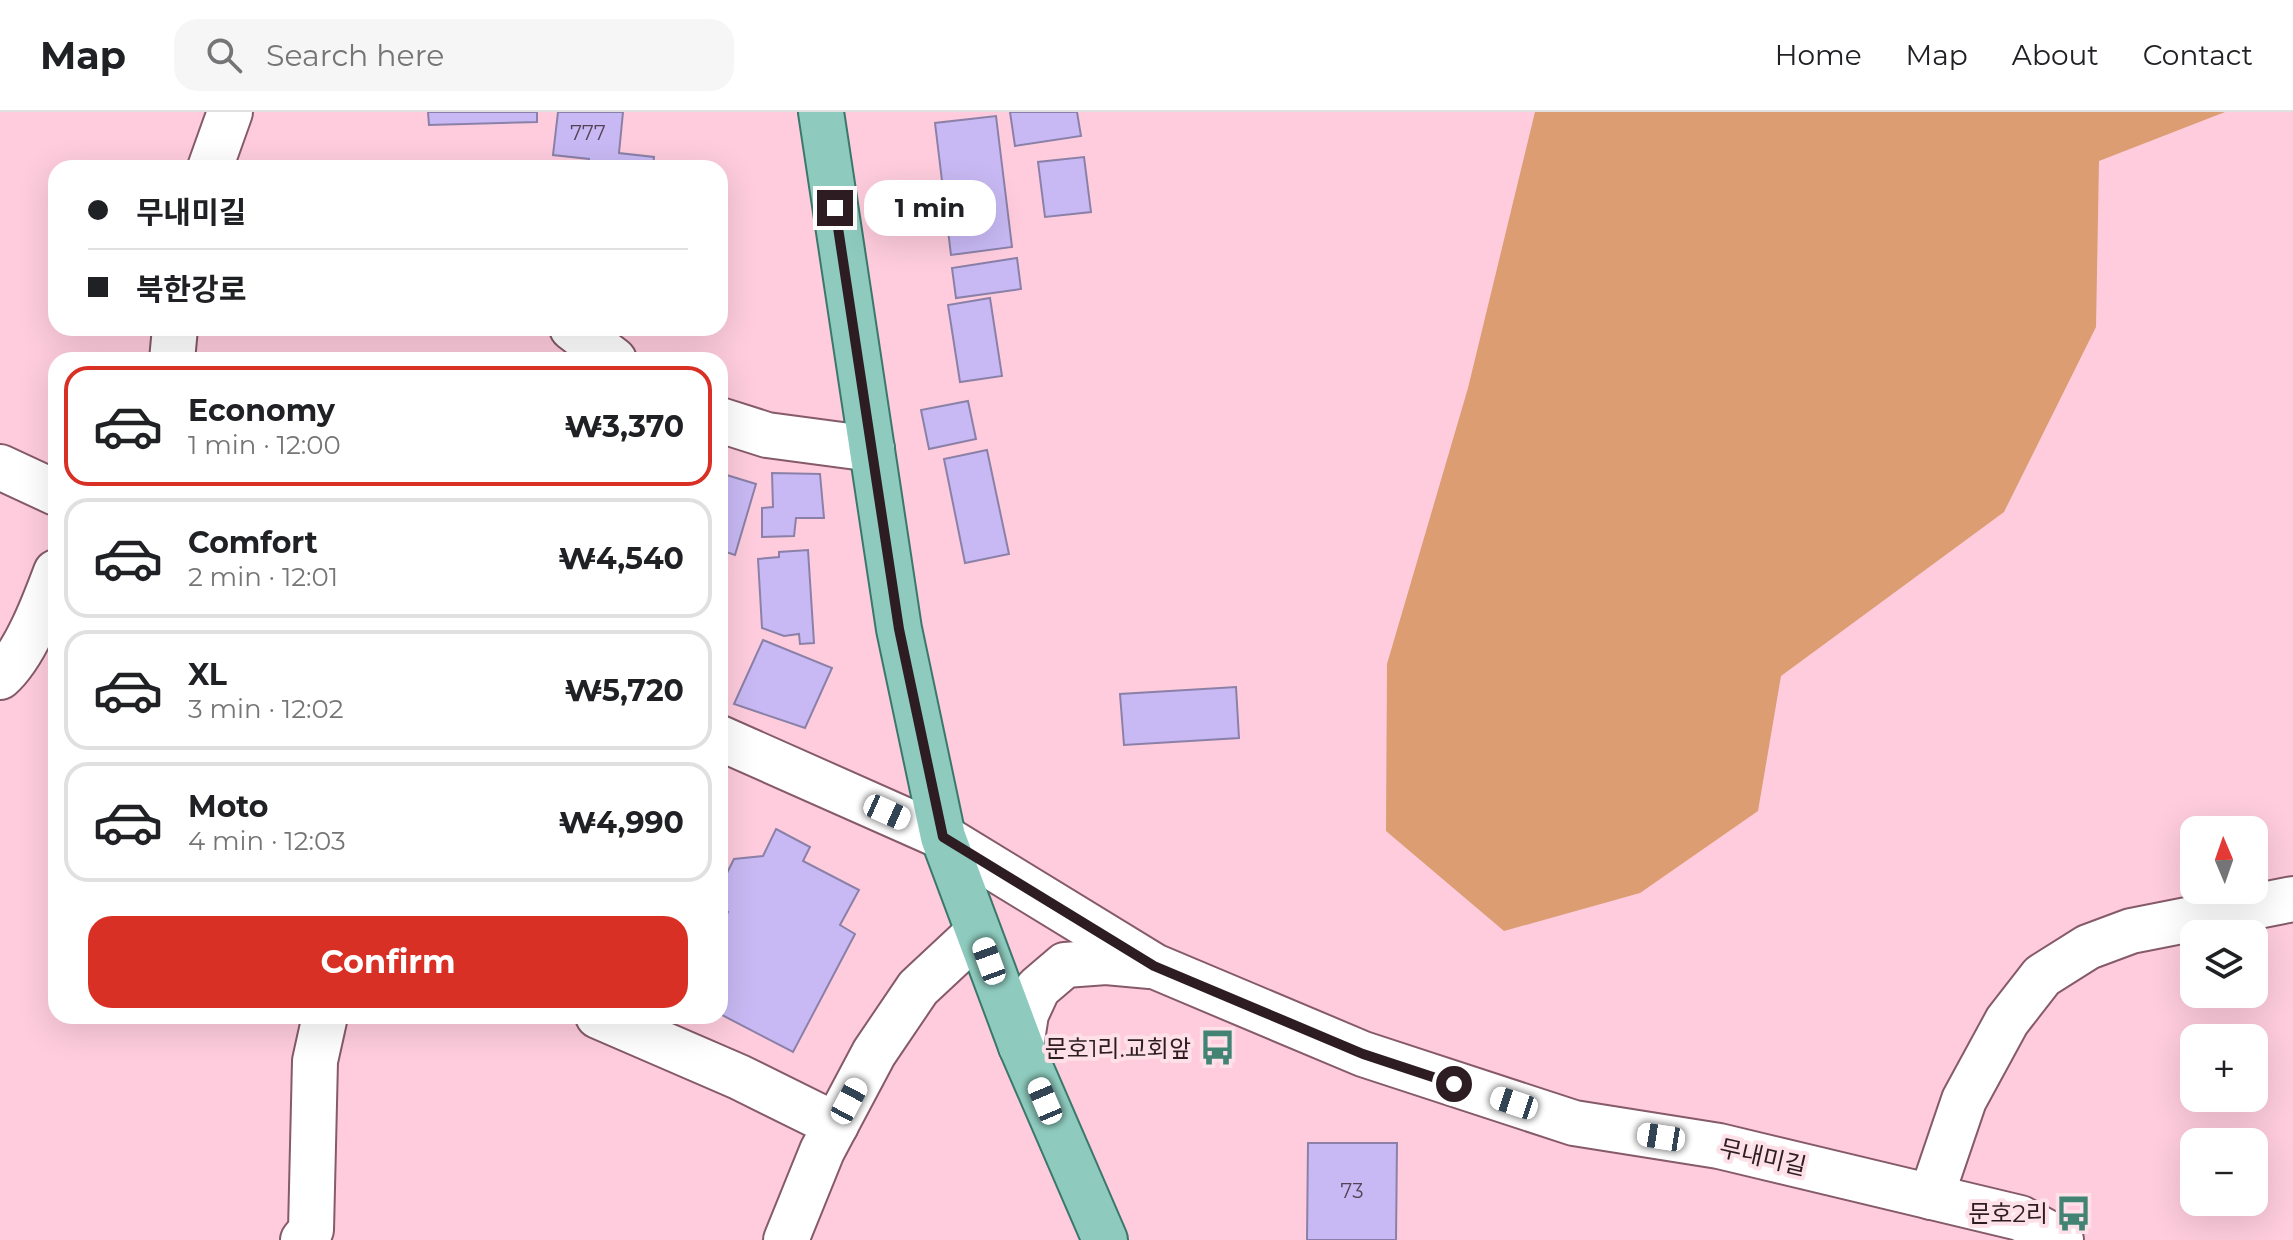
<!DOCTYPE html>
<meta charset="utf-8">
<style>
body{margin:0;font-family:Montserrat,"Noto Sans KR",sans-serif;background:#f6f6f6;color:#202124;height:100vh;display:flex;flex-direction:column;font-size:30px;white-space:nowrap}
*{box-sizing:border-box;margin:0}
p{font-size:26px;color:#757577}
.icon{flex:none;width:44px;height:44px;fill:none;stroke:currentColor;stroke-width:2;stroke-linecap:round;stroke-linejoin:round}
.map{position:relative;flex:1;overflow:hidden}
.side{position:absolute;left:48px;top:240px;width:680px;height:672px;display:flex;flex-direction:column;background:#fff;border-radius:24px;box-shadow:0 8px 32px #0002}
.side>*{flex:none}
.top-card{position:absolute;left:48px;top:48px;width:680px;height:176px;border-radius:24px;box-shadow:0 8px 32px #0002;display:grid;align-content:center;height:176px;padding:0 40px;background:#fff}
.needle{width:52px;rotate:358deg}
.tools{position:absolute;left:2180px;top:704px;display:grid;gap:16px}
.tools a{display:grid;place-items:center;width:88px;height:88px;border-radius:16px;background:#fff;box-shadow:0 8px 32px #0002;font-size:40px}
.end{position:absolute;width:36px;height:36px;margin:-18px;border:10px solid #2d1c22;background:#fff;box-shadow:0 0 0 4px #fff}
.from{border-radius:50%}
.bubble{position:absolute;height:56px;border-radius:24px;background:#fff;box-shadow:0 8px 32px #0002;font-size:26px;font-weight:700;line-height:56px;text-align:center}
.car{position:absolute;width:24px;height:48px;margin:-24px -12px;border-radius:10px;box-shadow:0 0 6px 2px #0007;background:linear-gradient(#fff 24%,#345 0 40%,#fff 0 76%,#345 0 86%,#fff 0)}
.top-card b{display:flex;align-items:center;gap:28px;height:76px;font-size:30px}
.top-card b+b{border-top:2px solid #e0e0e0}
.top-card i{width:20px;height:20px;background:#202124}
ul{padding:14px 0 0;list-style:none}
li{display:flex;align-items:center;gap:24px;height:120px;margin:0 16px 12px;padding:0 24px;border:4px solid #e0e0e0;border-radius:24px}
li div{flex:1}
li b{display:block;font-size:30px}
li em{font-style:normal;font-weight:700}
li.active{border-color:#d93025}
li>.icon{width:72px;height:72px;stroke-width:1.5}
.primary-button{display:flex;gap:16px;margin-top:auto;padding:16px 40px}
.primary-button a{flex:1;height:92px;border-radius:24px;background:#d93025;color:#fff;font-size:32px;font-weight:700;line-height:92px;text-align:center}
header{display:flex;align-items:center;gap:48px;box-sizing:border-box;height:112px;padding:0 40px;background:#fff;border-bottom:2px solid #e0e0e0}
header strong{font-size:38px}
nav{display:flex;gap:44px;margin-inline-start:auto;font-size:28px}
.search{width:560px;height:72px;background:#f6f6f6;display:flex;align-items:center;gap:20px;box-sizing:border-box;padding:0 28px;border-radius:24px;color:#757577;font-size:30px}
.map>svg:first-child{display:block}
</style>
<header>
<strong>Map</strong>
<div class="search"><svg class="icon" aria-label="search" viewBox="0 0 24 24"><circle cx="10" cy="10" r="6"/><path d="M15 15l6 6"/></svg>Search here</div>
<nav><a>Home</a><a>Map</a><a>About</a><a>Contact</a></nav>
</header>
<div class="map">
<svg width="2293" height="1128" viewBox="0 0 2293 1128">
<rect width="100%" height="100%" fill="#feccdd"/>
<polygon fill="#db9d71" points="1535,0 2225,0 2099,49 2096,215 2004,400 1781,564 1758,699 1640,781 1504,819 1386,719 1387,552 1468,276"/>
<g fill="#c8b9f4" stroke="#8b81a8" stroke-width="2">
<polygon points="428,0 537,0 537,10 429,13"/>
<polygon points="558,0 623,0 619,41 654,45 653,56 588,56 589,47 553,43"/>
<polygon points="1010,0 1077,0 1081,24 1015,34"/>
<polygon points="996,4 1012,135 951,143 935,11"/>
<polygon points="1084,45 1091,100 1045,105 1038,50"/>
<polygon points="1017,146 1021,177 956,186 952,156"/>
<polygon points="990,186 1002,264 960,270 948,193"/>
<polygon points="968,289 976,327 929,337 921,298"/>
<polygon points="987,338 1009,442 965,451 944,347"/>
<polygon points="720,361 756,372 735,443 720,438"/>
<polygon points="772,361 820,362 824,406 796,406 794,424 762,425 762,396 773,395"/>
<polygon points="808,438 814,531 800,532 799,522 784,524 762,516 758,447 779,445 779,440"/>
<polygon points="720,462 727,463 720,491"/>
<polygon points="763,528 832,556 805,616 734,592"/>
<polygon points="1236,575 1239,626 1124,633 1120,582"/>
<polygon points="776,717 810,735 803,749 859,778 840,813 855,822 793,940 720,902 720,815 728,800 720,796 720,775 734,747 763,744"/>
<polygon points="1308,1031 1397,1031 1396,1128 1307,1128"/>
</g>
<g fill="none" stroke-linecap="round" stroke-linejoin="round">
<defs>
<g id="minor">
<polyline points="210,56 230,0"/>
<polyline points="572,216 614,248"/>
<polyline points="172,248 175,216"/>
<polyline points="720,308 767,323 872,337"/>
<polyline points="0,355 56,381"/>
<path d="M0 565C25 543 44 492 56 460"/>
<polyline points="720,626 943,725 1154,854 1363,942 1574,1011 1719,1034 2020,1106 2061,1128"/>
<polyline points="598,904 739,965 836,1013"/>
<polyline points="1021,934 1026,902 1038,876 1065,853 1106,850 1150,854"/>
<polyline points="1931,1085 1964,988 2007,909 2042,864 2088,835 2131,819 2293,787"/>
<polyline points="303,1128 311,1118 315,949 325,904"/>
<polyline points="786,1128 822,1039 874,941 918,876 978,820"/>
</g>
<polyline id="major" points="821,0 899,517 943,725 1021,934 1105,1128"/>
</defs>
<use href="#minor" stroke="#855a69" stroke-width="48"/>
<use href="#major" stroke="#3b776b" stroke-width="48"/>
<use href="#minor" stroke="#fff" stroke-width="44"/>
<use href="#major" stroke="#8ecbbe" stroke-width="44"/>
</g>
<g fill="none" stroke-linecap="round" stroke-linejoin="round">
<polyline stroke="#2d1c22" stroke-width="10" points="835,96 899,517 943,725 1154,854 1363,942 1454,972"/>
</g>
<defs>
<symbol id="bus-bare" viewBox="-9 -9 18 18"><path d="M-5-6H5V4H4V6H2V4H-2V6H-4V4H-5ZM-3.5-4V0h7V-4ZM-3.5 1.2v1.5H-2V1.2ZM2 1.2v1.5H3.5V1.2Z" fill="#428374" stroke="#fee0e9" stroke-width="2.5" paint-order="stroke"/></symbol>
</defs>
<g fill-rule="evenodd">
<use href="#bus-bare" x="1192" y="910" width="51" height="51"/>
<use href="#bus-bare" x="2048" y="1076" width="51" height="51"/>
</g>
<g text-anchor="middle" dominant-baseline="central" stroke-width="8" stroke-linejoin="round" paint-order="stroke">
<g font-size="20" fill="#544356">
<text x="588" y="21">777</text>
<text x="1352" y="1079">73</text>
</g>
<g font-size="24" fill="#2d1c22" stroke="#fee0e9" text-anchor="end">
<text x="1191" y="936">문호1리.교회앞</text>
<text x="2048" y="1101">문호2리</text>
</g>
<g font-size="24" fill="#2d1c22" stroke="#fee0e9">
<text transform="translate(1763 1045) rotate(13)">무내미길</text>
</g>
</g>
</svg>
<div class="tools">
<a><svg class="needle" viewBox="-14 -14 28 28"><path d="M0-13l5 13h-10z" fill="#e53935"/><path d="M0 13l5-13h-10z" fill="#757577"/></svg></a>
<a><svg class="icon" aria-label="layers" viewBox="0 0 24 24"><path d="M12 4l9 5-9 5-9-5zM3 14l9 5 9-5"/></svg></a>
<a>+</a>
<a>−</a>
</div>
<i class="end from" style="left:1454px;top:972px"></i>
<i class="end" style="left:835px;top:96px"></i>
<div class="bubble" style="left:864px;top:68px;width:132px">1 min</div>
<i class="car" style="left:887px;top:700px;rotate:114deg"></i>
<i class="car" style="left:989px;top:849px;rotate:340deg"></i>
<i class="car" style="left:849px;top:989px;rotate:28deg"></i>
<i class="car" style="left:1045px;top:989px;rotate:337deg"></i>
<i class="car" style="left:1514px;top:991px;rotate:288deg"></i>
<i class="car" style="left:1661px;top:1025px;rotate:279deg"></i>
<div class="top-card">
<b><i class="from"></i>무내미길</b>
<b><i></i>북한강로</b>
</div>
<section class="side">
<ul>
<li class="active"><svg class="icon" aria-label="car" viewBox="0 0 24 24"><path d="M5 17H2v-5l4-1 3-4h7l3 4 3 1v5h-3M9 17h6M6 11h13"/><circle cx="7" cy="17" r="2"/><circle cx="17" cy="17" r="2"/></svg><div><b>Economy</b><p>1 min · 12:00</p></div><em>₩3,370</em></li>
<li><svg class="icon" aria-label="car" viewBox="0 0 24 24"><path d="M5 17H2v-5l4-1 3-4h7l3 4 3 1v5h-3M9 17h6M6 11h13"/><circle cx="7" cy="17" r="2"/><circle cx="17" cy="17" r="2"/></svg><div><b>Comfort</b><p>2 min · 12:01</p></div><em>₩4,540</em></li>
<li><svg class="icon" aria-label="car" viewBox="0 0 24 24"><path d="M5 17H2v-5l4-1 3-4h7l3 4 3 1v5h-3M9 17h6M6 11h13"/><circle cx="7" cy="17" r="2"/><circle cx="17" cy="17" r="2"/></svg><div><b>XL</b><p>3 min · 12:02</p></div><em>₩5,720</em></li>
<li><svg class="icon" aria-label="car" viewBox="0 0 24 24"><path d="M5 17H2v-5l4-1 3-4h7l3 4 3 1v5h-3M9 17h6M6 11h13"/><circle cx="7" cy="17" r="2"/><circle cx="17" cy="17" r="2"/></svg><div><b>Moto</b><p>4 min · 12:03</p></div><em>₩4,990</em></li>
</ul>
<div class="primary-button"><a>Confirm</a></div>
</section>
</div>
